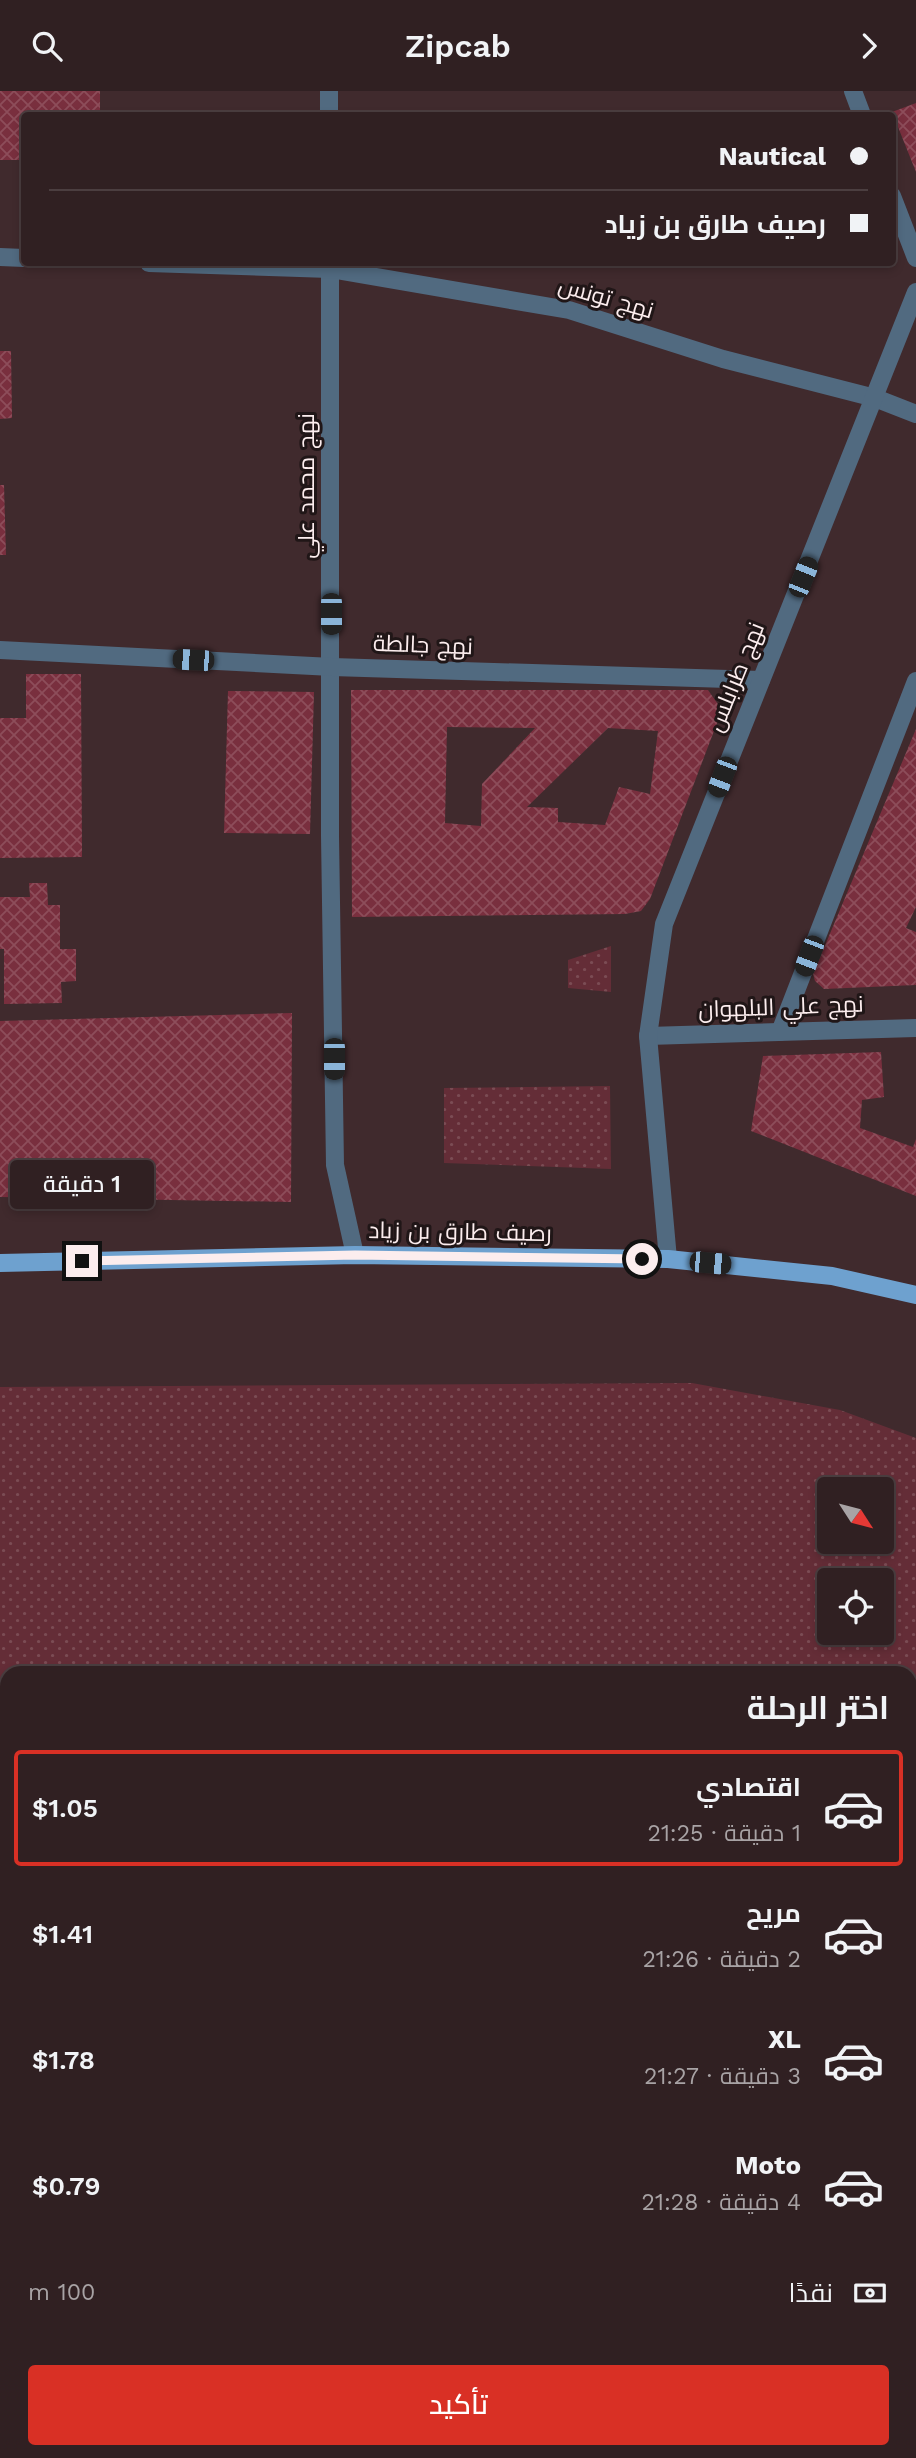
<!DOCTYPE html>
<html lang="ar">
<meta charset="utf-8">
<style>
body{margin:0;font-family:"Work Sans",Cairo,sans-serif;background:#38282a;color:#f1f3f6;direction:rtl;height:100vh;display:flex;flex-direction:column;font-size:26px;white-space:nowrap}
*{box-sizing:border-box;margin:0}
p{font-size:23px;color:#a8a3a5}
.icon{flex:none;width:38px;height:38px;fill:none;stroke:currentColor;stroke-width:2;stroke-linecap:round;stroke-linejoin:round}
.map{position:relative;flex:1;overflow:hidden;direction:ltr}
.drawer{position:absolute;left:0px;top:1575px;width:917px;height:793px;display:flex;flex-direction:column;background:#302022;border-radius:21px 21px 0 0;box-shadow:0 4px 10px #0003,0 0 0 2px #4b3e40;direction:rtl}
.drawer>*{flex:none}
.hud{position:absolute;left:21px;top:21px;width:875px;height:154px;border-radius:7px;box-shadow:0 4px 10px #0003,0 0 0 2px #4b3e40;direction:rtl;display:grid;align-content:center;height:154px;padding:0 28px;background:#302022}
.needle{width:46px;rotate:126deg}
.buttons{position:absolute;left:817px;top:1386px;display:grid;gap:14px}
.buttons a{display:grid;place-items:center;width:77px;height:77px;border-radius:7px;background:#302022;box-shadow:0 4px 10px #0003,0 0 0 2px #4b3e40;font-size:35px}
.end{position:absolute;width:32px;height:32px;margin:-16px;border:9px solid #fcedee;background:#111;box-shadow:0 0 0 4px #111}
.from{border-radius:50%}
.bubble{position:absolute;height:49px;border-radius:7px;background:#302022;box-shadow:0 4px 10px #0003,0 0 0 2px #4b3e40;font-size:23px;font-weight:600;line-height:49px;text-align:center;direction:rtl}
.car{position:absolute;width:21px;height:42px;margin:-21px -10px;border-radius:9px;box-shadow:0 0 5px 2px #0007;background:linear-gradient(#222 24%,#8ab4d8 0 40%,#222 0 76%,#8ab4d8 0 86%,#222 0)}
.hud b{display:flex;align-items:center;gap:24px;height:66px;font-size:26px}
.hud b+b{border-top:2px solid #4b3e40}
.hud i{width:18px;height:18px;background:#f1f3f6}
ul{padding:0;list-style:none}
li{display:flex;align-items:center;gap:21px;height:116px;margin:0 14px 10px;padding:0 14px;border:4px solid transparent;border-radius:7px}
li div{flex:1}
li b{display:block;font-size:26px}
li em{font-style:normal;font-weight:600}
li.active{border-color:#d93025}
li>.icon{width:63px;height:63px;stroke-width:1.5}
h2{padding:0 28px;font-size:32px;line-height:84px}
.pay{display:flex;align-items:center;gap:18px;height:77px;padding:0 28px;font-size:26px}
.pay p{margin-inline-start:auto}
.action{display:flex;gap:14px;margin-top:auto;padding:14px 28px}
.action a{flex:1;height:80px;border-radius:7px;background:#d93025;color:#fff;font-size:28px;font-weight:600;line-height:80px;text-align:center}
header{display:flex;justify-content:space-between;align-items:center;height:91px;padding:0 28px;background:#302022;font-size:32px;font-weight:600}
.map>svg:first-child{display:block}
</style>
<header><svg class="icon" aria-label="forward" viewBox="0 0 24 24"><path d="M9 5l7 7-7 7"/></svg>Zipcab<svg class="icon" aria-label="search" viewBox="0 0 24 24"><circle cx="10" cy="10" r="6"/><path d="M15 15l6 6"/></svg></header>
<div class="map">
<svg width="916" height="2367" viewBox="0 0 916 2367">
<defs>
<pattern id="grass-dots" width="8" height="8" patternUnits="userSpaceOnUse" patternTransform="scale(1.75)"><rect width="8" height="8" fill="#642d37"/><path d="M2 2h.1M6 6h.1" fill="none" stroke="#7b4c54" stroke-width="1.8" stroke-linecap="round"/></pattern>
<pattern id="water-waves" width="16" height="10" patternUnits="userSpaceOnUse" patternTransform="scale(1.75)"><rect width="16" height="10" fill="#216092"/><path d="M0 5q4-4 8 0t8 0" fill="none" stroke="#4277a2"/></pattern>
<pattern id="building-cross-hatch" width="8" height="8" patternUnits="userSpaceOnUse" patternTransform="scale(1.75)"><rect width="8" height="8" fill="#792f3e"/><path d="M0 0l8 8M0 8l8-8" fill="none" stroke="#8d4d5a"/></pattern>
</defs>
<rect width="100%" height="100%" fill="#402a2d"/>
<g fill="url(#grass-dots)" fill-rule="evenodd">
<polygon points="611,855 611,901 568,897 568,869"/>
<polygon points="610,995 611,1078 444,1072 444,997"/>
<path d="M692 1292 840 1319 916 1347V1724L910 1722V1582H7V1711L0 1719V1296ZM882 1398V1451H830V1398ZM830 1489H882V1542H830Z"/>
<polygon points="0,2183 7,2192 7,2251 0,2249"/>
</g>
<g fill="url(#water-waves)" stroke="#638aae" stroke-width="2">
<polygon points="7,1763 7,2151 0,2140 0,1773"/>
<polygon points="910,1782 916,1784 916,2367 167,2367 167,2361 910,2361"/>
</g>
<g fill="url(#building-cross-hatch)" fill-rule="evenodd">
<polygon points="0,0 100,0 100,24 24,24 24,69 0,69"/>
<polygon points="916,12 916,81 892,21"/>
<polygon points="0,260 11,260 12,327 0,328"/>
<polygon points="0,394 4,394 6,464 0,464"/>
<polygon points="26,583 81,583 82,766 0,767 0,627 26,627"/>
<path d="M351 599H708L722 619 650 808 641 820 625 823 352 826ZM447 636 535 637 482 693 481 735 445 732ZM608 637 658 640 650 703 619 696 605 734 558 731V717L527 716Z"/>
<polygon points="228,600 314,601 310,743 224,742"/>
<polygon points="916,638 916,816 906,837 916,841 916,894 824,898 815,890 813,883"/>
<polygon points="29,792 47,792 48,814 60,814 60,858 76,858 76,890 61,891 62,912 4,913 4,858 0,858 0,806 30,806"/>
<polygon points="292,922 291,1111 0,1106 0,930"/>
<polygon points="881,961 884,1006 862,1009 860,1037 913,1056 916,1048 916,1105 751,1040 763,965"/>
</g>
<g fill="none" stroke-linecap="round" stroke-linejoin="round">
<g stroke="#516a80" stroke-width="18">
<polyline points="329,0 329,24"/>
<polyline points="853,0 862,24"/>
<polyline points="892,105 916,167"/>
<polyline points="0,166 24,167"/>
<polyline points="149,172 330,178 569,219 723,268 875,307 916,323"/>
<polyline points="330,172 330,745 335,1074 355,1164"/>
<polyline points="0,559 332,576 761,589"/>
<polyline points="780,941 916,590"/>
<polyline points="648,945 916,937"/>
<polyline points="668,1168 648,945 664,833 916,201"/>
</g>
<polyline stroke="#6ea1cf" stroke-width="18" points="0,1172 355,1164 668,1168 832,1185 916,1204"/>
</g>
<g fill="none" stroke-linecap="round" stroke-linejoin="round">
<polyline stroke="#fcedee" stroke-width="9" points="82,1170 355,1164 642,1168"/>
</g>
<g text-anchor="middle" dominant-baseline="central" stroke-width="6" stroke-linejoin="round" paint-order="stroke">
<g font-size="23" fill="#fcedee" stroke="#201617">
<text transform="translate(606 207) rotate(16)">نهج تونس</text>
<text transform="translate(306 395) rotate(-90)">نهج محمد علي</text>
<text transform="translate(423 554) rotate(2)">نهج جالطة</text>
<text transform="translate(736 586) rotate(-68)">نهج طرابلس</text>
<text transform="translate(781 916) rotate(-2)">نهج علي البلهوان</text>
<text transform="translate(460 1141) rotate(1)">رصيف طارق بن زياد</text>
</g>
</g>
</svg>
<div class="buttons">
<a><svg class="needle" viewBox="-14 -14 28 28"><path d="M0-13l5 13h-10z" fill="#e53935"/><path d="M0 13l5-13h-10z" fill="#a8a3a5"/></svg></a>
<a><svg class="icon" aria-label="locate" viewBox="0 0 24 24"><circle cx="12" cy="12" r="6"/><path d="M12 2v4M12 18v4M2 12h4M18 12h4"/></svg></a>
</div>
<i class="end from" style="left:642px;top:1168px"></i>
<i class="end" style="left:82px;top:1170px"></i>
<div class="bubble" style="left:10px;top:1069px;width:144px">1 دقيقة</div>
<i class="car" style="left:803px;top:486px;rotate:22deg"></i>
<i class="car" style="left:331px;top:523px;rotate:180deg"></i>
<i class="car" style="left:193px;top:569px;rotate:273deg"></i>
<i class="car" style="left:722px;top:686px;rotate:201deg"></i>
<i class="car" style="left:809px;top:865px;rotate:201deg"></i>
<i class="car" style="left:334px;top:968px;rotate:180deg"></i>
<i class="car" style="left:710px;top:1172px;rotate:95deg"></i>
<div class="hud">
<b><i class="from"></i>Nautical</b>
<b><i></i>رصيف طارق بن زياد</b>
</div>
<section class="drawer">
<h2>اختر الرحلة</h2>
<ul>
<li class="active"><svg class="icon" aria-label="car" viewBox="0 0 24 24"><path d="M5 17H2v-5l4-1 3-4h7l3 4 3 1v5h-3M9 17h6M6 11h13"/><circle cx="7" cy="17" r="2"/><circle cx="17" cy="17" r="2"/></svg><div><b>اقتصادي</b><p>1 دقيقة · 21:25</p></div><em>$1.05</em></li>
<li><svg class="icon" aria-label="car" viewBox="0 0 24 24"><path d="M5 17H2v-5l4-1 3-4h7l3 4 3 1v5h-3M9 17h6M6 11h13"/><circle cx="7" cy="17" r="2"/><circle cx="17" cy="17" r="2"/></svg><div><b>مريح</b><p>2 دقيقة · 21:26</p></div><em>$1.41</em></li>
<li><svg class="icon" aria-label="car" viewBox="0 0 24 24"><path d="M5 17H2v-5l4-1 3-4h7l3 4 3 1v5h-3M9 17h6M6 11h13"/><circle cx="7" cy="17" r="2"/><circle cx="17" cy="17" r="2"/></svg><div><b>XL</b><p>3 دقيقة · 21:27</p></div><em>$1.78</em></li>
<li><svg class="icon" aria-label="car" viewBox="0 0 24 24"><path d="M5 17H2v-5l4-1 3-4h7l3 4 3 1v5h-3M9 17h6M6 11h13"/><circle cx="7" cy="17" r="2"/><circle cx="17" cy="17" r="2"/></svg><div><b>Moto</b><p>4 دقيقة · 21:28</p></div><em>$0.79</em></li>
</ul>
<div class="pay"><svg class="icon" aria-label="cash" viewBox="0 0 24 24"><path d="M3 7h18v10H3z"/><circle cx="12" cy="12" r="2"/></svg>نقدًا<p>100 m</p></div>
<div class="action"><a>تأكيد</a></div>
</section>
</div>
